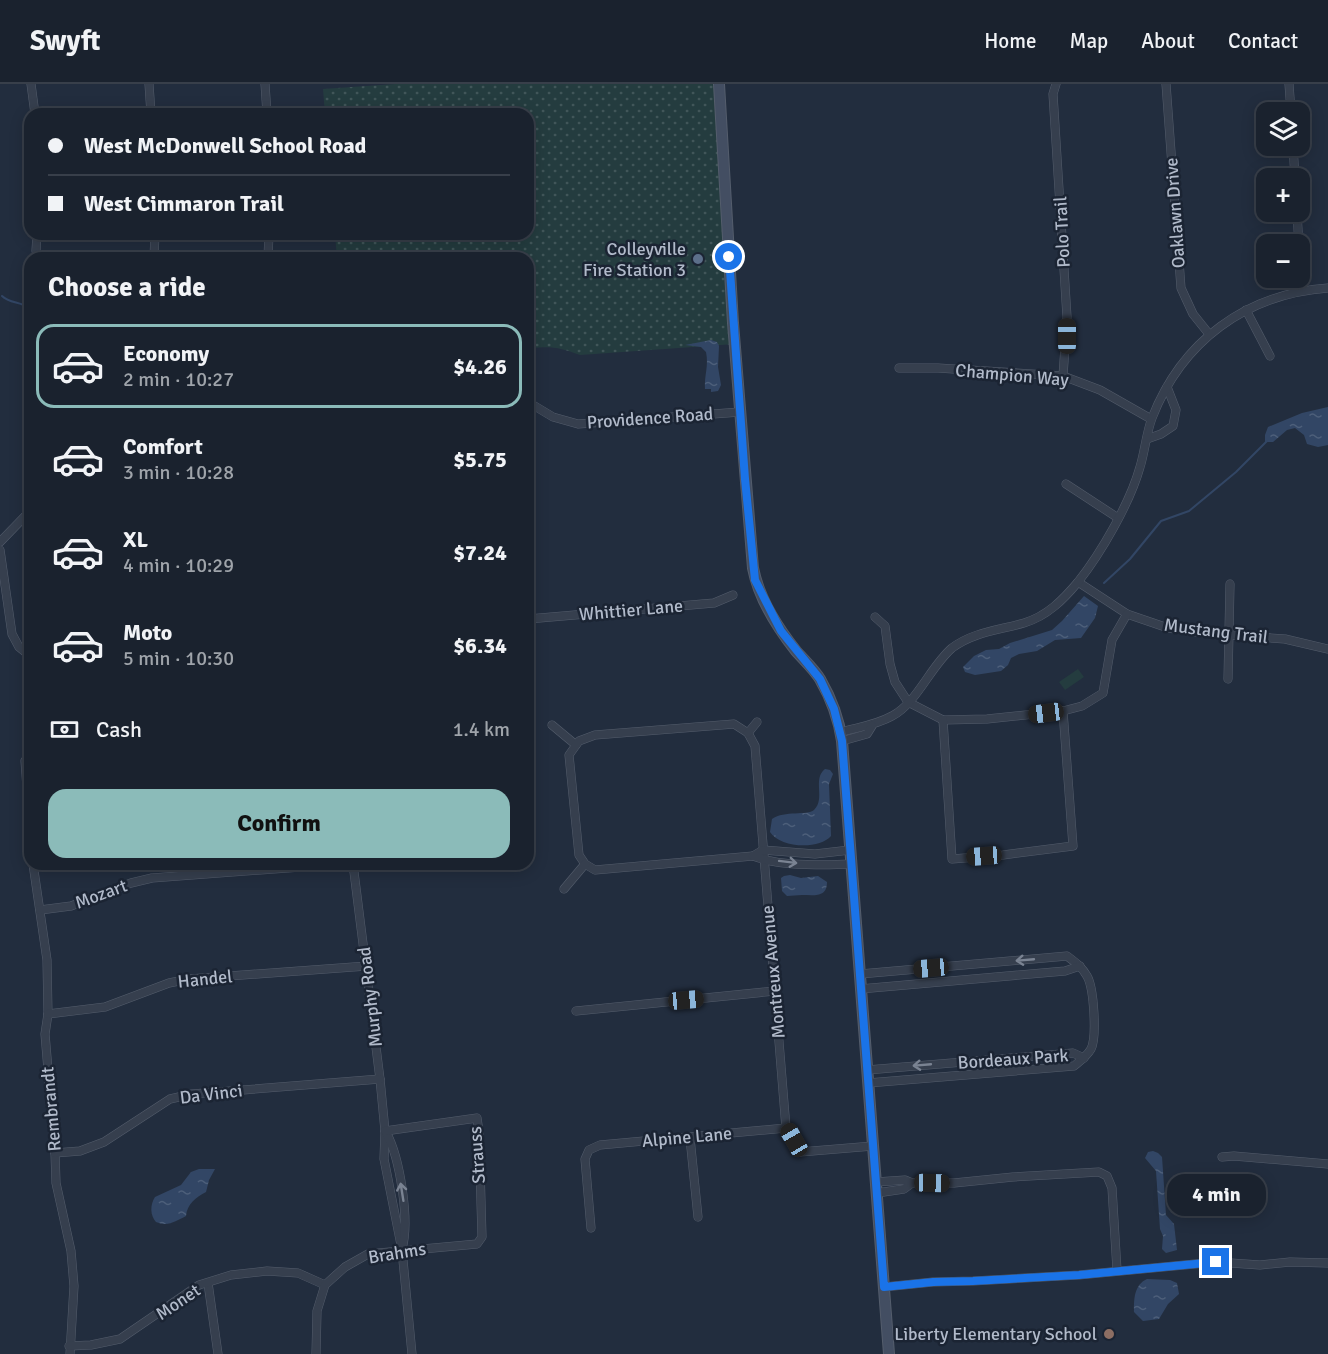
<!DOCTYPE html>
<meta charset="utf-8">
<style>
body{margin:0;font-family:Signika,sans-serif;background:#272f3a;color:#f1f3f6;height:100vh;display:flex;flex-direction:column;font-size:22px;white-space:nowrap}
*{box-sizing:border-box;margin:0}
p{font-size:20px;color:#9fa4aa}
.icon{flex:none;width:33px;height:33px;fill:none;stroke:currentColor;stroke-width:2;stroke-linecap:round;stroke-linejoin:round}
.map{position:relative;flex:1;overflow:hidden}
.drawer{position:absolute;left:24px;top:168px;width:510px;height:618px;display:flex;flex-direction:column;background:#1a222e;border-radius:18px;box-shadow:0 3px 15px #0003,0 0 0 2px #383f4a}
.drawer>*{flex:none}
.banner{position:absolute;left:24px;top:24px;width:510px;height:132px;border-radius:18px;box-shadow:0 3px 15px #0003,0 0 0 2px #383f4a;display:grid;align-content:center;height:132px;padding:0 24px;background:#1a222e}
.tools{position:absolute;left:1256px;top:18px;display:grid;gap:12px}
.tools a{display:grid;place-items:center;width:54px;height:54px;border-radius:12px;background:#1a222e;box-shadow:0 3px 15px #0003,0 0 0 2px #383f4a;font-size:30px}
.end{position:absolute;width:27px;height:27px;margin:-14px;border:8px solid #1a73e8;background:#fff;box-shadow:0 0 0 3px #fff}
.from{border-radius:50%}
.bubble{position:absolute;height:42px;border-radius:18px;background:#1a222e;box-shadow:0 3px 15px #0003,0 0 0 2px #383f4a;font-size:20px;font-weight:700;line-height:42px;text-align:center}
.car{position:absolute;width:18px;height:36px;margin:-18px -9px;border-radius:8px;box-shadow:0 0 4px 2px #0007;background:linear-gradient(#222 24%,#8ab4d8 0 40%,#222 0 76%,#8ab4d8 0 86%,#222 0)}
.banner b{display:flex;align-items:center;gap:21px;height:57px;font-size:22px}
.banner b+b{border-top:2px solid #383f4a}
.banner i{width:15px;height:15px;background:#f1f3f6}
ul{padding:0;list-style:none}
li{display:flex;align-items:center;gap:18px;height:84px;margin:0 12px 9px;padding:0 12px;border:3px solid transparent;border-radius:18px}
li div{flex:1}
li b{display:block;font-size:22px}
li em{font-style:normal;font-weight:700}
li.selected{border-color:#8bbbb9}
li>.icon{width:54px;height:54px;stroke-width:1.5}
h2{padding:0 24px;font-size:27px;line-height:72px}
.pay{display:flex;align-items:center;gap:15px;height:66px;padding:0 24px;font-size:22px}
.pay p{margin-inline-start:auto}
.primary-button{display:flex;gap:12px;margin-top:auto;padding:12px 24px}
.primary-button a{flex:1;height:69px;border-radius:18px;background:#8bbbb9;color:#111;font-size:24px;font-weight:700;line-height:69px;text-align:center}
header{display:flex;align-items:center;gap:36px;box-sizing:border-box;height:84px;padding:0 30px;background:#1a222e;border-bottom:2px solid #383f4a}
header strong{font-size:28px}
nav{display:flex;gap:33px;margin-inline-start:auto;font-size:21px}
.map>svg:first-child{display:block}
</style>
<header>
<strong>Swyft</strong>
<nav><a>Home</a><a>Map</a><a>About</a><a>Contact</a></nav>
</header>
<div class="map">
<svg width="1328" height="1270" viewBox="0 0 1328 1270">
<defs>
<pattern id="park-dots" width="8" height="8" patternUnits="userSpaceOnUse" patternTransform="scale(1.5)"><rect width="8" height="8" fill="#243c3f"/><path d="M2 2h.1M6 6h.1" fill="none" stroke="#415659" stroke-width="1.8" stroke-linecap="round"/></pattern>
<pattern id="water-ripples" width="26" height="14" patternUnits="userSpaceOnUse" patternTransform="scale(1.5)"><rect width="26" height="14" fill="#324665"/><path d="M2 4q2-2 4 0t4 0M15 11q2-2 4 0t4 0" fill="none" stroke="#4d5f7a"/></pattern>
</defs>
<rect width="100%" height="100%" fill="#222d3e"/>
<path fill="url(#park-dots)" d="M395 0H719L735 260 580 271C561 264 553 262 532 264L528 268V174H337L335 150H528V30H325L323 5Z"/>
<polygon fill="#243c3f" points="1078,585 1084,593 1065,606 1059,598"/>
<g fill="url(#water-ripples)">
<path d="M711 256 717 258 719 262 718 283 721 301 718 307 711 308V305H705C704 292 709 282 706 268L701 263 685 261Z"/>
<polygon points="1328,323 1328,361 1318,363 1307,360 1304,351 1295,344 1287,346 1273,358 1265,358 1265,351 1268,343 1302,329"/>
<polygon points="1084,512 1098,522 1095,534 1081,554 1055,556 1037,567 1019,570 1011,574 1008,581 1001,587 975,591 965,588 963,583 974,572 986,566 999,565 1010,559 1052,546 1062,537"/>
<path d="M825 685 830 686 833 690 829 700 831 752C819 766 780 764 770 748L772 735C785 726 807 732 814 726 826 715 812 695 825 685Z"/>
<path d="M790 791 801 794 818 792 827 798C827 814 814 811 802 811 796 811 792 812 787 812L782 807 781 794 784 792Z"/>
<polygon points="1153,1067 1158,1069 1162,1073 1166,1131 1174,1140 1177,1166 1166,1169 1162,1165 1163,1152 1160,1145 1156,1087 1145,1074 1148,1068"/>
<path d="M199 1085H215L209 1096 206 1108C196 1113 187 1120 186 1132 176 1137 168 1143 156 1138 150 1131 150 1121 155 1113L181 1101 191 1088Z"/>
<path d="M1147 1195 1170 1196 1177 1199 1179 1210 1168 1220 1159 1235 1143 1237 1134 1228C1134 1215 1134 1201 1147 1195Z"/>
</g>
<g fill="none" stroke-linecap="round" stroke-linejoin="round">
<g stroke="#324665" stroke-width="2">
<path d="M2 212C10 220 22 217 30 225"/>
<polyline points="1104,499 1130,475 1161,437 1189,427 1236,388 1267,357"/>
</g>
<defs>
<g id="minor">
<polyline points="31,0 35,30"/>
<polyline points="149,0 151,30"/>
<polyline points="265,0 267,30"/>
<polyline points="1056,0 1053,10 1067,233 1063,292"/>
<polyline points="1166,0 1181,204 1193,230 1209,250"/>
<polyline points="1289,0 1291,28"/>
<polyline points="1293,62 1295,94"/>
<polyline points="1297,128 1300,180"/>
<polyline points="36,167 37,150"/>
<polyline points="154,174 155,150"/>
<polyline points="268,174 269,150"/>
<polyline points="1246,226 1270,272"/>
<polyline points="899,284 938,284 1063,292 1100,306 1151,335"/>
<polyline points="27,307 30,311"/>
<polyline points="528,318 553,333 578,340 740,328"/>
<polyline points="1147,355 1161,350 1173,342 1176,326 1167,303"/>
<polyline points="1066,400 1118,434"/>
<polyline points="0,458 30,427"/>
<polyline points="0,466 12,550 19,563 30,572"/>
<polyline points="1078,498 1127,530 1168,544 1204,549 1285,555 1328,565"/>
<polyline points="528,520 529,535"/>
<polyline points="875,533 885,542 890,580 895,598 908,618 943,636 987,635 1063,627 1082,622 1103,609 1112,556 1127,530"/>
<polyline points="528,535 714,519 733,511"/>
<polyline points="1228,595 1230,500"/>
<polyline points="943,636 952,775 1003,771 1073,762 1063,627"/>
<polyline points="552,641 576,661"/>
<path d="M841 648C859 643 876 641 892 632 917 619 930 583 952 564 973 548 1000 546 1024 539 1047 532 1063 516 1078 498 1101 469 1130 419 1140 383 1145 367 1146 350 1152 334 1182 257 1246 210 1328 204"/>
<polyline points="748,649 755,662 786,1044 800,1068 873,1062"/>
<polyline points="748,649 734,640 595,651 579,657 569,671 579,771 585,780 595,786 753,772"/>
<polyline points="748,649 757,638"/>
<polyline points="842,657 867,650 872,642"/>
<polyline points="30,676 25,677 30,745"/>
<path d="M850 766 815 770 763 766 753 772C783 783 819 781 851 780"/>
<polyline points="33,780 47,876 48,930 45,950 55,1069 56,1099 71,1167 74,1202 70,1270"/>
<polyline points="353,780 380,995 385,1047 384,1075 402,1166 412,1270"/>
<polyline points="564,805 585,780"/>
<polyline points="40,826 71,822 131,799 152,794 342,780"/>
<path d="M860 890 1067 872C1075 878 1082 883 1087 892 1094 904 1097 953 1091 965 1087 972 1080 977 1074 982L868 999"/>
<polyline points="860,905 1065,887 1080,882"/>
<polyline points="576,927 775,907"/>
<polyline points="48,930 105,923 169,899 189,895 367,882"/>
<polyline points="867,986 1073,969 1084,974"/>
<path d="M386 1048C400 1074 410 1136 402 1165"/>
<polyline points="690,1054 698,1133"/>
<polyline points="55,1069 80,1067 104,1058 170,1015 192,1010 380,995"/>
<polyline points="1222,1073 1234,1072 1328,1080"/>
<polyline points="876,1098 905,1096 912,1099 954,1099 1013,1093 1099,1088 1107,1092 1112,1104 1117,1186"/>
<polyline points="877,1109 904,1105 912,1099"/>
<polyline points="591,1144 585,1075 589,1066 600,1061 786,1044"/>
<polyline points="208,1199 218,1270"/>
<polyline points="884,1203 933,1198 973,1197 1079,1191 1216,1178 1260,1181 1290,1178 1328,1179"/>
<polyline points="69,1262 91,1261 120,1255 199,1201 231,1191 267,1187 298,1189 325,1201"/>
<polyline points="316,1270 317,1227 325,1201 345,1183 368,1170 477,1160 482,1153 479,1048 477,1034 385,1047"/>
</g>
<path id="secondary" d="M719 0 733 239 753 484C759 515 777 543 796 567 804 576 814 585 820 595 831 614 839 636 842 657L889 1270"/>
</defs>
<use href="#minor" stroke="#545d6c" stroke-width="9"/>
<use href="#secondary" stroke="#545d6c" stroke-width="12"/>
<use href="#minor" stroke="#363f4e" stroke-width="8"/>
<use href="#secondary" stroke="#434e62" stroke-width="10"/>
</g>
<defs><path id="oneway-shaft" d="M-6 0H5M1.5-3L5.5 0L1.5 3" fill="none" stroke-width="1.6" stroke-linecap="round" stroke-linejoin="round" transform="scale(1.5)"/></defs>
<g stroke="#7a8392">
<use href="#oneway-shaft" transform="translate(788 778) rotate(7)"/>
<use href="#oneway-shaft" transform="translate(1025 876) rotate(175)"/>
<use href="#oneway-shaft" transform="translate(922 981) rotate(175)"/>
<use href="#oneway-shaft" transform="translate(402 1108) rotate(-99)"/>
</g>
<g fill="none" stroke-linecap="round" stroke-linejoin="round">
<polyline stroke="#1a73e8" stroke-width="8" points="729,173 745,395 755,496 781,547 820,595 834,625 842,657 884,1203 933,1198 973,1197 1079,1191 1216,1178"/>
</g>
<circle fill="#5c6f8a" stroke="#1b2433" stroke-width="2" cx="698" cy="175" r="6"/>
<circle fill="#8d6e63" stroke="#1b2433" stroke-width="2" cx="1109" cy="1250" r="6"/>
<g text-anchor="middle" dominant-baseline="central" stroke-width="5" stroke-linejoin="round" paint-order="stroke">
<g font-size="18" fill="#b1baca" stroke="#1b2433">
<text transform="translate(1175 129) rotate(-94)">Oaklawn Drive</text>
<text transform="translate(1062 148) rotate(-93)">Polo Trail</text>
<text transform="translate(1012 291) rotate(5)">Champion Way</text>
<text transform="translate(650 334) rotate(-4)">Providence Road</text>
<text transform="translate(631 526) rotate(-5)">Whittier Lane</text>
<text transform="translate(1216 547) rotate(7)">Mustang Trail</text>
<text transform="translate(101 810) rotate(-20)">Mozart</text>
<text transform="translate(773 888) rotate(-95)">Montreux Avenue</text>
<text transform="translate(205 895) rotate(-6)">Handel</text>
<text transform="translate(370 913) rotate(-97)">Murphy Road</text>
<text transform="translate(1013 975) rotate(-4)">Bordeaux Park</text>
<text transform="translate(211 1010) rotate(-7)">Da Vinci</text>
<text transform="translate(51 1025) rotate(-95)">Rembrandt</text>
<text transform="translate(687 1053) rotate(-5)">Alpine Lane</text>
<text transform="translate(477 1071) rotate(-94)">Strauss</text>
<text transform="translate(397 1169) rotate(-9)">Brahms</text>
<text transform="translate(178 1218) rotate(-34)">Monet</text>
</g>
<g font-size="18" fill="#b1baca" stroke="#1b2433" text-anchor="end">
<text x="686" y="165">Colleyville<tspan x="686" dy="21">Fire Station 3</tspan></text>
<text x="1097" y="1250">Liberty Elementary School</text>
</g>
</g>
</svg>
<div class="tools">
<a><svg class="icon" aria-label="layers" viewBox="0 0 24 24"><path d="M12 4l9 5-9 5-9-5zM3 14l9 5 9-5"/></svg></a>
<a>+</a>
<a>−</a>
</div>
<i class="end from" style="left:729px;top:173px"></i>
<i class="end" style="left:1216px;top:1178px"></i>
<div class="bubble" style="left:1167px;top:1090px;width:99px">4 min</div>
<i class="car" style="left:1067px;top:252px;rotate:0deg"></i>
<i class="car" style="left:1046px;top:629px;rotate:263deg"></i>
<i class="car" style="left:984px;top:772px;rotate:266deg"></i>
<i class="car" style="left:931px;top:884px;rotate:265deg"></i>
<i class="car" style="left:686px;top:916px;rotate:85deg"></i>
<i class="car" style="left:794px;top:1056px;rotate:330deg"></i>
<i class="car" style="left:932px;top:1099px;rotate:91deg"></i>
<div class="banner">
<b><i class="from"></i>West McDonwell School Road</b>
<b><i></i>West Cimmaron Trail</b>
</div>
<section class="drawer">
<h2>Choose a ride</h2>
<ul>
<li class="selected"><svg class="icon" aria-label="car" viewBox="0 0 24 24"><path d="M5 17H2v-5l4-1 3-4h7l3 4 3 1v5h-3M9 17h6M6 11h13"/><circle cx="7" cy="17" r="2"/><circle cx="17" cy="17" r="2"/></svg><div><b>Economy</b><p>2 min · 10:27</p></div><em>$4.26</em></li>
<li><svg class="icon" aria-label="car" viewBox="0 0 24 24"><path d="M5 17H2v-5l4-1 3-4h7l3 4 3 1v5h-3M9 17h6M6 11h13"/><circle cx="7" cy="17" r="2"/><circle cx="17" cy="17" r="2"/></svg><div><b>Comfort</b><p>3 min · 10:28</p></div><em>$5.75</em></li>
<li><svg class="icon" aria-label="car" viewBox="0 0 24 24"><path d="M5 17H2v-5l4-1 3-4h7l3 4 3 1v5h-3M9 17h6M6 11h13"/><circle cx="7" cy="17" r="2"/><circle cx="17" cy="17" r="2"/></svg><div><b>XL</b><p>4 min · 10:29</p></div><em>$7.24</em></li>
<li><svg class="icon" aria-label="car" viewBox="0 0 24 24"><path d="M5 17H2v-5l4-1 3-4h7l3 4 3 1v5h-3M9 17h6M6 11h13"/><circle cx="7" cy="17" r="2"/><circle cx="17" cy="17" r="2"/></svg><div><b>Moto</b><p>5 min · 10:30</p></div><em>$6.34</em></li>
</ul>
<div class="pay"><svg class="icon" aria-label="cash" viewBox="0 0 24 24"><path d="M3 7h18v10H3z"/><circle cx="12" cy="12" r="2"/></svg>Cash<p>1.4 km</p></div>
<div class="primary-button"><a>Confirm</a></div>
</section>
</div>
